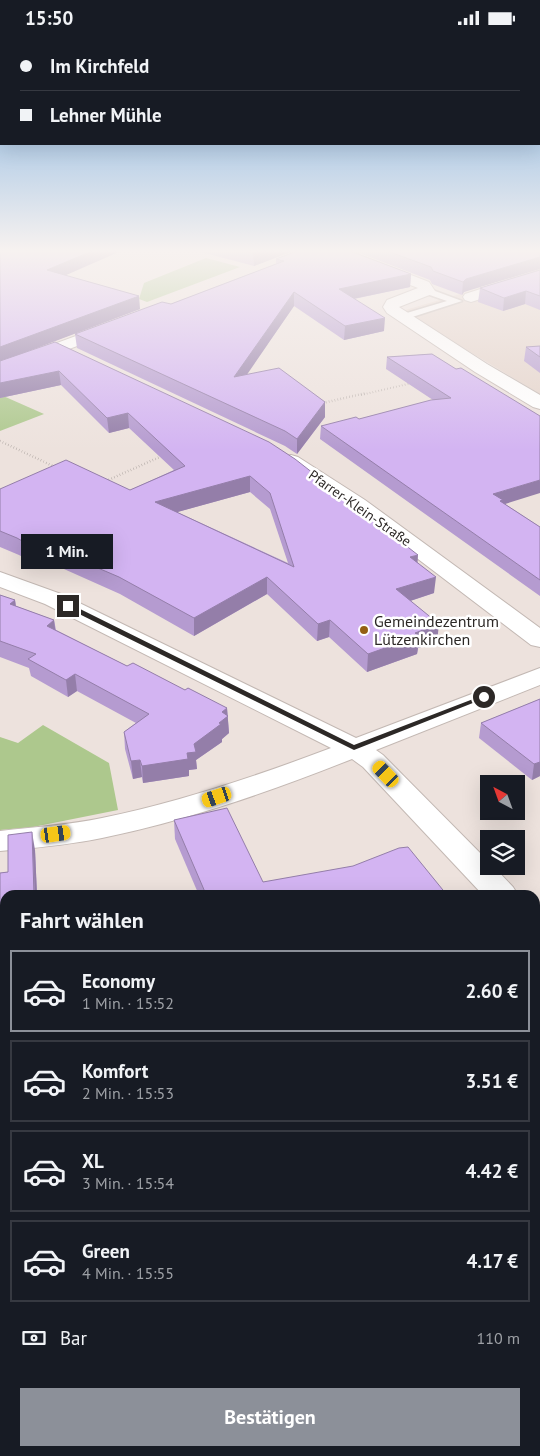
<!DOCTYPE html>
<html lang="de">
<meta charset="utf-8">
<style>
body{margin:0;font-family:"PT Sans",sans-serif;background:#20242c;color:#f1f3f6;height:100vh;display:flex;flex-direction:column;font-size:19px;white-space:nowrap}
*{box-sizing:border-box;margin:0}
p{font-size:16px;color:#9ea1a6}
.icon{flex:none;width:28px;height:28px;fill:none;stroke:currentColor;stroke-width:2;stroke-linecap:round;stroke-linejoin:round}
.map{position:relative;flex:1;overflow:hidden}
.side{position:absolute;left:0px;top:855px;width:540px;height:566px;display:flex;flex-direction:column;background:#171b24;border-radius:15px 15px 0 0;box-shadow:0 5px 20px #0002}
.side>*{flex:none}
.guide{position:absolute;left:0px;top:0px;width:540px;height:110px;box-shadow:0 5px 20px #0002;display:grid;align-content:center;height:110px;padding:0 20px;background:#171b24}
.needle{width:32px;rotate:319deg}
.controls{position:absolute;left:480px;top:740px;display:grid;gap:10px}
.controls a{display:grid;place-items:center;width:45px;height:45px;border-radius:0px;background:#171b24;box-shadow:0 5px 20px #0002;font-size:25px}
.end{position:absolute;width:22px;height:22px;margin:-11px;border:6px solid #2c2826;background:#fff;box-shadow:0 0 0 2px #fff}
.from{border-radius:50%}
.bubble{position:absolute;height:35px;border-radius:0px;background:#171b24;box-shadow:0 5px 20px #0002;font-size:16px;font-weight:800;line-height:35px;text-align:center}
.car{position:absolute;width:15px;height:30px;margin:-15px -8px;border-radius:6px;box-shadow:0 0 4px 1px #0007;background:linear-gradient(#f5c518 24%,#345 0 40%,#f5c518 0 76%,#345 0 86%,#f5c518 0)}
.guide b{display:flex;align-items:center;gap:18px;height:48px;font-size:19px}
.guide b+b{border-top:1px solid #363941}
.guide i{width:12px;height:12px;background:#f1f3f6}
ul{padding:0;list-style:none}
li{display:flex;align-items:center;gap:15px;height:82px;margin:0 10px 8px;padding:0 10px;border:2px solid #363941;border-radius:0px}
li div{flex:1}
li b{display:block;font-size:19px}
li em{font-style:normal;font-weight:800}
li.current{border-color:#8c9099}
li>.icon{width:45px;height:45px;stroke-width:1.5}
h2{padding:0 20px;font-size:22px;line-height:60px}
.pay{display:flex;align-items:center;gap:12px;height:55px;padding:0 20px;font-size:19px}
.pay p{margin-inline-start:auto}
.cta{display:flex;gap:10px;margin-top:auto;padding:10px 20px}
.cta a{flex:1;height:58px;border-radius:0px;background:#8c9099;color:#fff;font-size:20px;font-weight:800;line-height:58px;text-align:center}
.status{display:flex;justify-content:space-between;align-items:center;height:35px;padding:0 25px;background:#171b24;direction:ltr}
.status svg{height:14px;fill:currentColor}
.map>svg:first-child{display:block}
</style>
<div class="status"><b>15:50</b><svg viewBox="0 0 49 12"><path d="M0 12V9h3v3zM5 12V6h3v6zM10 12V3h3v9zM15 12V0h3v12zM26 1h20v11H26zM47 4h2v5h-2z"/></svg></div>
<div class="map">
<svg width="540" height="1421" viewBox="0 0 540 1421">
<rect width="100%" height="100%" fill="#ede2dd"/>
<polygon fill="#e4d3ca" points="540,236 540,359 402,276 538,236"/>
<g fill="#adc88d">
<polygon points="206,223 240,232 147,267 139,264 144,248"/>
<polygon points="0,360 1,360 44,379 0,396"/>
<polygon points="43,690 109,728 118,775 33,792 0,795 0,702 18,708"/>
</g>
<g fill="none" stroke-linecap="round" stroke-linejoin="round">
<defs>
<polygon id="service" points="427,253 462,266 406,284 400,284 400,280 447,266 424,258 424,254"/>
<g id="minor">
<polygon points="328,216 349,216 429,247 435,256 432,259 399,272 487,329 540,360 540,374 533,372 475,337 387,278 383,272 387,265 418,253 330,219"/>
<polygon points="540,235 540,245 471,267 465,265 463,262 465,259"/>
<polygon points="111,288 117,290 119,293 117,296 0,340 0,329"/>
<polygon points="291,420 298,422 365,465 540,593 540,612 531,610 351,473 284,430 281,426 284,422"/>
<path d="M0 537 61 559 356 703 540 633V650L376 715 383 720 489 827V831H493L513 852 518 860H483L363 732 352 724C271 756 187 786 102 803 68 810 34 813 0 816V796C34 792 68 790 102 783 180 767 257 741 331 713L45 569 0 552Z"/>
<polygon points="535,883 540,885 540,912 535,911"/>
</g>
<g id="tertiary">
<polygon points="540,998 540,1026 535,1027 535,999"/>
<polygon points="5,1143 5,1179 0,1180 0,1144"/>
</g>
</defs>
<use href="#service" stroke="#c3b8b3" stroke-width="3"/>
<use href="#minor" stroke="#c3b8b3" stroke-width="2"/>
<use href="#tertiary" stroke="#c3b8b3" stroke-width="2"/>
<polyline stroke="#aba39f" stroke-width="2" stroke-dasharray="0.5 2.5" stroke-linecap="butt" points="361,360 412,348"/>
<g stroke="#aba39f" stroke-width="2.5" stroke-dasharray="0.5 2.5" stroke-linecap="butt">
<polyline points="323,368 366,358"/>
<polyline points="0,406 55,432"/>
<polyline points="106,446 162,421"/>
</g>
<use href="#service" fill="#fff" fill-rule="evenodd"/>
<use href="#minor" fill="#fff" fill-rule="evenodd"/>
<use href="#tertiary" fill="#fff" fill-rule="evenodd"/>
</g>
<g fill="#b59bd0" fill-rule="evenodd">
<path d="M0 216 66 240 140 274 25 317 417 527 434 558 410 566 437 607 418 613 417 619 367 637 329 602 317 606 267 559 194 601 120 559 46 526 38 530 19 520 0 512V454L130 455 174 435 129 393 109 398 61 350 0 363ZM250 457 270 474 288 528 177 477Z"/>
<polygon points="197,216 293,216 254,231"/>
<polygon points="354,216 540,216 464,257 462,260 432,249 430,245"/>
<polygon points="276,224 411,239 410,252 354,264 384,296 344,305 294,271 246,340 325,367 325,382 297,419 285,411 77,313 75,299 171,269 276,229"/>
<polygon points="540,235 540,275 525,269 503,276 478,267 480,253"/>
<polygon points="540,311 540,338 524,326 526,312"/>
<polygon points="432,319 505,469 540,492 540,561 320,404 321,391 359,384 433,365 386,334 387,322"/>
<polygon points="0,560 15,565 16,571 54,585 56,595 127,631 185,655 227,673 229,698 222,704 222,707 196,725 197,734 189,735 189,741 143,748 142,742 133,744 125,714 124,697 136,688 77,656 68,662 31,641 29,633 0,622"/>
<polygon points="540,664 540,741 532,745 479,703 481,688"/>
<polygon points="174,785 263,847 198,858 175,804"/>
<polygon points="35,815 37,859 59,860 5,860 5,890 0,890 0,838 8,837"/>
<polygon points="5,1236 5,1281 0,1265 0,1237"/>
<polygon points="540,1301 540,1417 530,1421 392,1421 390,1416 535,1416"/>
</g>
<g fill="#947ea9">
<polygon points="92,216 121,216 48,248 47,235"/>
<polygon points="260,216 293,216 254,231 253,218"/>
<polygon points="540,222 540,234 464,257 462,260 463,247 466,244"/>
<polygon points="411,239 410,252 338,267 339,254"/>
<polygon points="526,256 525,269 503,276 504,263"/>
<polygon points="294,257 294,271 235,357 234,342"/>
<polygon points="139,261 140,274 0,327 0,312"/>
<polygon points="385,283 384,296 344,305 345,291"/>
<polygon points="59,336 61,350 0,363 0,348"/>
<polygon points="325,367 325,382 297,419 297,404"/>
<polygon points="128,378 129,393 109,398 107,383"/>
<polygon points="250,441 250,457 156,483 155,467"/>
<polygon points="540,445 540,458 502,470 493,459"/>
<polygon points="44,510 46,526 38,530 36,514"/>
<polygon points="418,520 417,536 410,522"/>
<polygon points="267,542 267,559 194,601 194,583"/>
<polygon points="436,542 434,558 395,571 396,554"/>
<polygon points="15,565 17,582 10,569"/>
<polygon points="54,585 56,601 47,591"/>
<polygon points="330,585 329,602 317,606 318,589"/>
<polygon points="439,589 437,607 418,613 417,619 367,637 368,619 415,598"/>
<polygon points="75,639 77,656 68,662 66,645"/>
<polygon points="227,673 229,698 222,704 222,707 196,725 197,734 189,735 189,741 143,748 142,731 194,709 222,677"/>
<polygon points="140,725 142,742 133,744 131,726"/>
<polygon points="540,727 540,741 532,745 534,729"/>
<polygon points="32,797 35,815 37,860 35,860"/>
<polygon points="540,1160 540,1182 535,1183 535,1161"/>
<polygon points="5,1353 5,1381 0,1384 0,1356"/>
<polygon points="540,1402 540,1417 530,1421 508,1421 509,1416 535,1416 535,1404"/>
</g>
<g fill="#d3b4f2" stroke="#947ea9" fill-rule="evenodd">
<polygon points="0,216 92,216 47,235 139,261 0,312"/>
<polygon points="245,216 260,216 253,218"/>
<polygon points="297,216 350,216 411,239 339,254 385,283 345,291 294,257 234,342 279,333 325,367 297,404 285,396 75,299 162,267 171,269 284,226 276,224"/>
<polygon points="387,216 540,216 540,222 466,244 463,247 433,236 431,232"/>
<polygon points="540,235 540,261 526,256 504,263 480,253"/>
<path d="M55 307 269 407 295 424 418 520 410 522 436 542 396 554 439 589 415 598 419 601 368 619 330 585 318 589 267 542 194 583 119 542 44 510 36 514 17 503 0 496V454L66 425 130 455 185 431 128 378 107 383 59 336 0 348V326ZM250 441 270 458 294 532 155 467Z"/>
<polygon points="540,311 540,322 526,312"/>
<polygon points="432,319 456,334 461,333 540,381 540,445 493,459 503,465 500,466 540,492 540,545 321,391 356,382 359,384 431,365 451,363 387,322"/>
<polygon points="0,560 15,565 10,569 54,585 47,591 127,631 133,628 185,655 188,653 227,673 222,677 228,681 219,688 221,689 194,709 196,717 187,718 188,724 142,731 140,725 131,726 124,697 149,679 75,639 66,645 28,624 36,619 0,606"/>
<polygon points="540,664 540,727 534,729 481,688"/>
<polygon points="227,773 263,847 353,831 399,813 408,812 447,860 188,860 205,857 174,785"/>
<polygon points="32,797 34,859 59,856 59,860 5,860 5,872 0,872 0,838 8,837 8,800"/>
<polygon points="540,1054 540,1160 535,1161 535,1055"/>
<polygon points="5,1236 5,1278 0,1262 0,1237"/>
<polygon points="540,1301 540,1402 535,1404 535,1303"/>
<polygon points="5,1304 5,1353 0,1356 0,1305"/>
<polygon points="399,1416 511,1416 514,1421 401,1421"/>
</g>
<linearGradient id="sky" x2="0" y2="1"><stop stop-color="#75abde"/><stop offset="0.52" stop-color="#f7f2f0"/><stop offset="1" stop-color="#f7f2f0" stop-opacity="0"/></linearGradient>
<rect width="540" height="415" fill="url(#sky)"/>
<polygon fill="#2c2826" points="65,569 70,569 354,710 481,661 488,662 354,715 65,572"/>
<circle fill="#945f14" stroke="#fff" stroke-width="2" cx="364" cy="595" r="5"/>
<g text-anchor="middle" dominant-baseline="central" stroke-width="5" stroke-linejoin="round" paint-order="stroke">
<g font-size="14" fill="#2c2826" stroke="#fff">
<text transform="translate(360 473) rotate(35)">Pfarrer-Klein-Straße</text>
</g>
<g font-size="16" fill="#2c2826" stroke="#fff" text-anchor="start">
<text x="374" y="586">Gemeindezentrum<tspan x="374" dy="18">Lützenkirchen</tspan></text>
</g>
</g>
</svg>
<div class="controls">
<a><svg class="needle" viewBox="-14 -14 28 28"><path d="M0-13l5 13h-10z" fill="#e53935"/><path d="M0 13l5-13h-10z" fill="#9ea1a6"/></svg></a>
<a><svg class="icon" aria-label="layers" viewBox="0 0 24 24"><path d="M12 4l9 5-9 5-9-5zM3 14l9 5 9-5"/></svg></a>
</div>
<i class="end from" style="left:484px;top:662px"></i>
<i class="end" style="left:68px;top:571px"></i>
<div class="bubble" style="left:21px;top:499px;width:92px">1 Min.</div>
<i class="car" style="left:386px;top:739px;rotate:316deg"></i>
<i class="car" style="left:217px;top:762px;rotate:251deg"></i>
<i class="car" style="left:56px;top:799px;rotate:82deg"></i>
<div class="guide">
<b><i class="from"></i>Im Kirchfeld</b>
<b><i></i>Lehner Mühle</b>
</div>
<section class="side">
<h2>Fahrt wählen</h2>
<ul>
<li class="current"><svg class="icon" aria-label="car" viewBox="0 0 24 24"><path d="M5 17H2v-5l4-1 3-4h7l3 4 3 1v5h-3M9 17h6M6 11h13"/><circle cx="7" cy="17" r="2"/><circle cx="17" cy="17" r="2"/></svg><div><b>Economy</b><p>1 Min. · 15:52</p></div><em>2.60 €</em></li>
<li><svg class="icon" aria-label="car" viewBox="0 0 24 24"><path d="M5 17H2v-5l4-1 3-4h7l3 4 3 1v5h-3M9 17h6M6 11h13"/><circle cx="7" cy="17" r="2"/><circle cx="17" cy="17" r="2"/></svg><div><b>Komfort</b><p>2 Min. · 15:53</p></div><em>3.51 €</em></li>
<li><svg class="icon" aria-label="car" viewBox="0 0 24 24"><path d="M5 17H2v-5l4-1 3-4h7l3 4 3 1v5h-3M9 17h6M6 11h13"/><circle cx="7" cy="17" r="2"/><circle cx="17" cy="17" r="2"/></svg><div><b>XL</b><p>3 Min. · 15:54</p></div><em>4.42 €</em></li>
<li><svg class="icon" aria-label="car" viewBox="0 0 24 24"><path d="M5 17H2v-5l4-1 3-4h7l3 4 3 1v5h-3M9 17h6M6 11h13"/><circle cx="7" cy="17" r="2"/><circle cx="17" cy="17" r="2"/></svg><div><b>Green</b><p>4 Min. · 15:55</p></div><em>4.17 €</em></li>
</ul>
<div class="pay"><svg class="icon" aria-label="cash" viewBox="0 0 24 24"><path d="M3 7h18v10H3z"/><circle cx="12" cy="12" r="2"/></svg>Bar<p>110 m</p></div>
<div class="cta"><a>Bestätigen</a></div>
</section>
</div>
